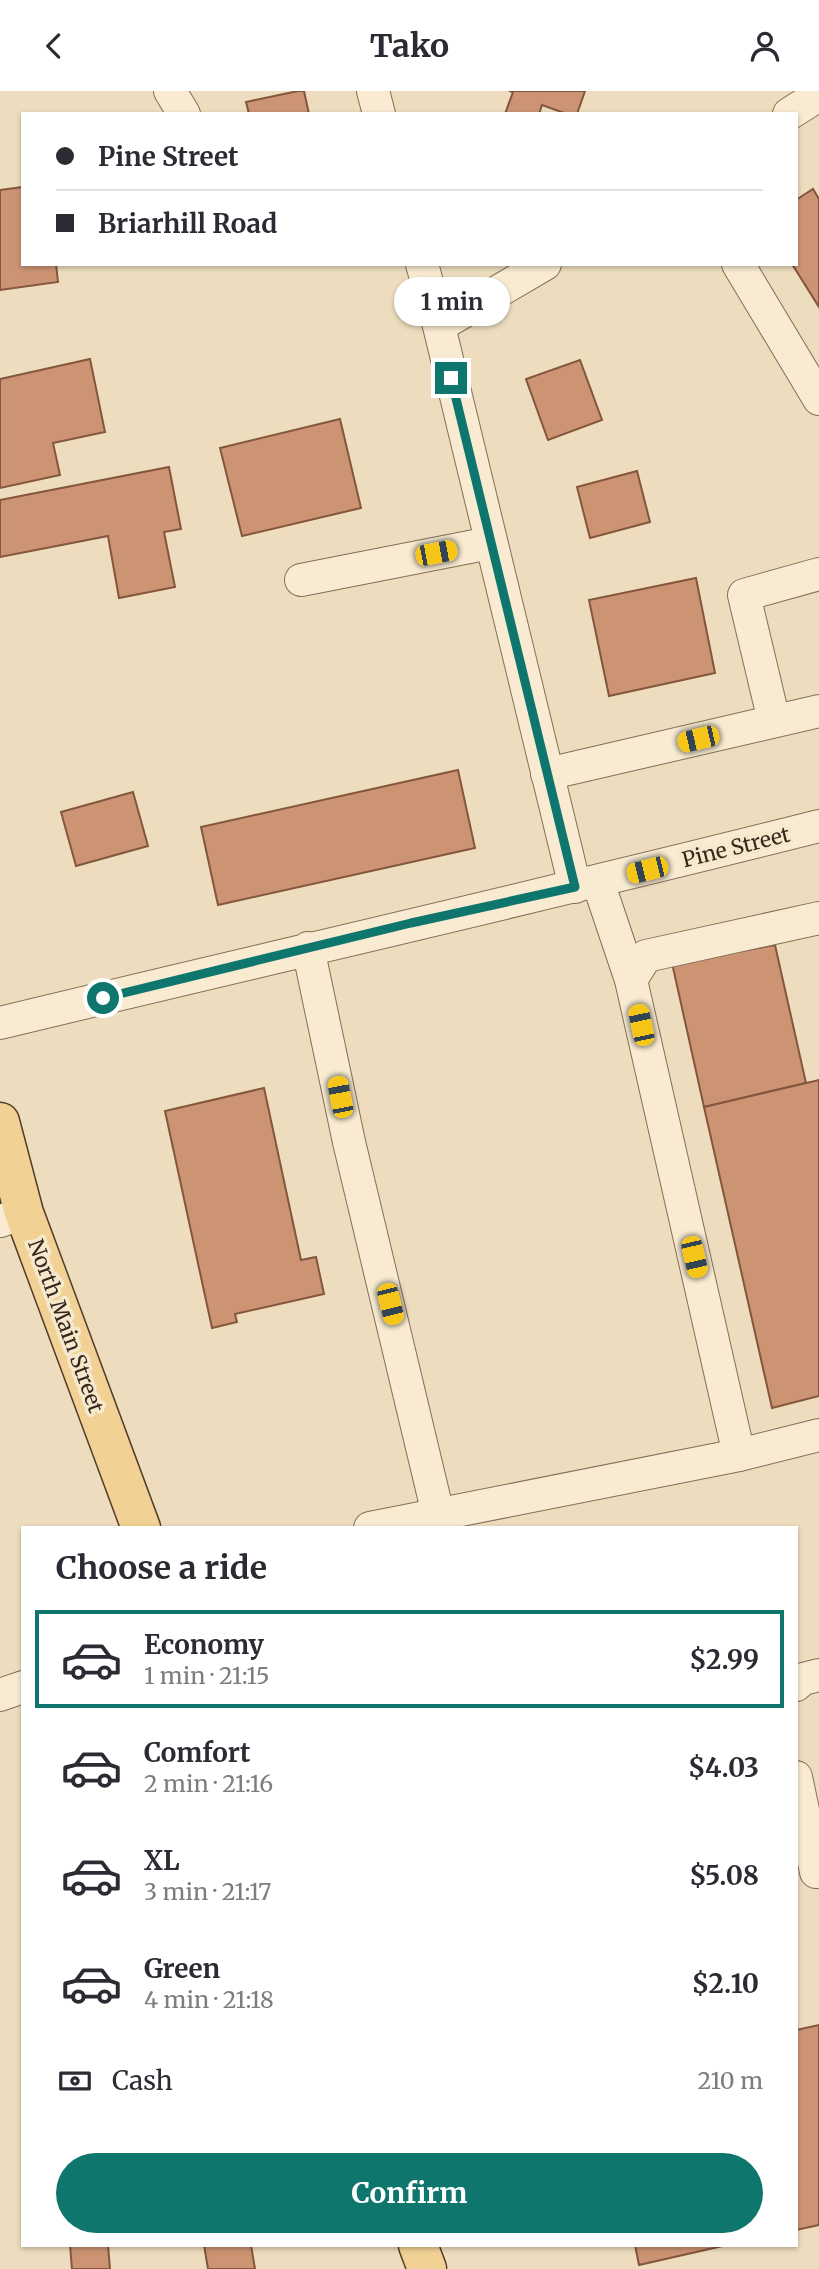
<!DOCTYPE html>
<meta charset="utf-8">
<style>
body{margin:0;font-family:Merriweather,serif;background:#f2f2f3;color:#2b2b33;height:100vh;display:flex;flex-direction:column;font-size:26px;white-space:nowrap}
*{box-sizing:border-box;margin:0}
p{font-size:23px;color:#7c7c81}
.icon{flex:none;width:38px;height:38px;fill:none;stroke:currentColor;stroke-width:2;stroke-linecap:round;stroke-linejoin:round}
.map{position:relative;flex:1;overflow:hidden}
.sheet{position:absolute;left:21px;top:1435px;width:777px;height:721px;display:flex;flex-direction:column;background:#fff;border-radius:0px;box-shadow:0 2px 5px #0004}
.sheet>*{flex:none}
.guide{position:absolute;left:21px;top:21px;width:777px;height:154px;border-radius:0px;box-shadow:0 2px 5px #0004;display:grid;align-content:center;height:154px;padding:0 35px;background:#fff}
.end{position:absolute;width:32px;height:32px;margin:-16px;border:9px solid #0f766e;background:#fff;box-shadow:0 0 0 4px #fff}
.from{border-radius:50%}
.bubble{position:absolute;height:49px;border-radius:24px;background:#fff;box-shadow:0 2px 5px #0004;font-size:23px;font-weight:700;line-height:49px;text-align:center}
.car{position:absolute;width:21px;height:42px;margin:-21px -10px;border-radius:9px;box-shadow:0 0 5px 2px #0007;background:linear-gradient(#f5c518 24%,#345 0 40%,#f5c518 0 76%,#345 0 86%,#f5c518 0)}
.guide b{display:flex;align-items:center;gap:24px;height:66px;font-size:26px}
.guide b+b{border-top:2px solid #e1e1e2}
.guide i{width:18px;height:18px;background:#2b2b33}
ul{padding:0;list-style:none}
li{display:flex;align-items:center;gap:21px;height:98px;margin:0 14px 10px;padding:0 21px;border:4px solid transparent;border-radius:0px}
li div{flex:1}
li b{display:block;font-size:26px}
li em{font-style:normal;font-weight:700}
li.active{border-color:#0f766e}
li>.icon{width:63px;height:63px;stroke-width:1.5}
h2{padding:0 35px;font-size:32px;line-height:84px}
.pay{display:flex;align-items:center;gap:18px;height:77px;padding:0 35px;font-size:26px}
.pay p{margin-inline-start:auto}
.button{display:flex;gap:14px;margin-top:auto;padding:14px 35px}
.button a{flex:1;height:80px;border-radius:42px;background:#0f766e;color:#fff;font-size:28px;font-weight:700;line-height:80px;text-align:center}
header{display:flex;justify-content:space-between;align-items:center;height:91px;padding:0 35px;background:#fff;font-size:32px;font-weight:700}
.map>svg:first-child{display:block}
</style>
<header><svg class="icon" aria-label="back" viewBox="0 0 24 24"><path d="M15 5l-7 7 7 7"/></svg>Tako<svg class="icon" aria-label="person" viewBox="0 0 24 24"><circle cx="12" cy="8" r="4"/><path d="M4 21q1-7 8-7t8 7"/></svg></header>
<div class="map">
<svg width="819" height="2178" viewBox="0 0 819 2178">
<rect width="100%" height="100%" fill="#edddbe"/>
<g fill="#cc9473" stroke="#84563d" stroke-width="2">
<polygon points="298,0 304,0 309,23 249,23 246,11"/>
<polygon points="509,0 585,0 577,23 567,23 542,14 539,23 505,23 513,1"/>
<polygon points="23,96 23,173 56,173 58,191 0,199 0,99"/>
<polygon points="813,98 819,108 819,216 792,173 796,173 796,109"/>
<polygon points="90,268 105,341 53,352 60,384 0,397 0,288"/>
<polygon points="580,269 602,329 548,349 526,288"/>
<polygon points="340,328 361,417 242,445 220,357"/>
<polygon points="169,376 181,438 164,441 175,496 119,507 108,445 0,466 0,409"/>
<polygon points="637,380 650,431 590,447 577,396"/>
<polygon points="696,487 715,582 609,605 589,509"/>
<polygon points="458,679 475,757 218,814 201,736"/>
<polygon points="133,701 148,755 76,775 61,721"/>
<polygon points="775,854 806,992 704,1016 672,872"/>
<polygon points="819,989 819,1305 772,1317 704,1016"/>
<polygon points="264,997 301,1169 316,1166 324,1203 235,1223 237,1231 212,1237 165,1020"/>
<polygon points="819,1934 819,2134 796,2139 796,1939"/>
<polygon points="70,2154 108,2154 110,2178 72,2178"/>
<polygon points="204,2154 251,2154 255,2178 208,2178"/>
<polygon points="635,2154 727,2154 639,2174"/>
</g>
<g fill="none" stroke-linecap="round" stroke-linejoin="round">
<defs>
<g id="minor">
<polyline points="170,0 184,23"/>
<polyline points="373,0 379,23"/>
<polyline points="789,23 819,4"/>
<polyline points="422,173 439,235 575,796"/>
<polyline points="738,173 819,308"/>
<polyline points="439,235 545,173"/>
<polyline points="301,489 490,452"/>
<polyline points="774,630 744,504 819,483"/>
<polyline points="547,683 819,620"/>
<polyline points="598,791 631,889 739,1364"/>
<polyline points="308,857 349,1051 438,1423"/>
<polyline points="631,889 646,865 819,827"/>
<path d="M0 932C273 866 547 804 819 735"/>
<polyline points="0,1130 24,1122"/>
<polyline points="370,1437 739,1364 819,1344"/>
<polyline points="796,1594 803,1588 819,1584"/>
<polyline points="0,1604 23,1596"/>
<polyline points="796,1686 816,1781"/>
</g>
<g id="major">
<polyline points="0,1031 24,1122 141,1437"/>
<polyline points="418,2154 427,2178"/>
</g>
</defs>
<use href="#minor" stroke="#856e57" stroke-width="34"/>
<use href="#major" stroke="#533c2b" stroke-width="41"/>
<use href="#minor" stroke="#f8ebd1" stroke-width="32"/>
<use href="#major" stroke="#f2d194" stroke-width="38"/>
</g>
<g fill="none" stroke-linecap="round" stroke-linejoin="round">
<polyline stroke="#0f766e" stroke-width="9" points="103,907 411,832 575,796 451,287"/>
</g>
<g text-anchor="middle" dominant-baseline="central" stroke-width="7" stroke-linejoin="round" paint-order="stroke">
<g font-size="21" fill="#35271c" stroke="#f5e8cd">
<text transform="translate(736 756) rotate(-14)">Pine Street</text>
<text transform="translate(66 1235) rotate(70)">North Main Street</text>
</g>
</g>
</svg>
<i class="end from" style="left:103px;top:907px"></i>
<i class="end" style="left:451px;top:287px"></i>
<div class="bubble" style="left:394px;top:186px;width:116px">1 min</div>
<i class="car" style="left:436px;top:462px;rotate:79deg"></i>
<i class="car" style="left:698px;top:648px;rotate:257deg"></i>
<i class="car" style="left:647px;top:779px;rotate:256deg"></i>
<i class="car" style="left:641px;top:934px;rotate:348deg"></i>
<i class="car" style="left:340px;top:1006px;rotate:349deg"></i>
<i class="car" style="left:694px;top:1166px;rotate:167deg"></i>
<i class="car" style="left:390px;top:1213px;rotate:166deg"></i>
<div class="guide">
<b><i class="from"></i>Pine Street</b>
<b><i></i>Briarhill Road</b>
</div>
<section class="sheet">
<h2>Choose a ride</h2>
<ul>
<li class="active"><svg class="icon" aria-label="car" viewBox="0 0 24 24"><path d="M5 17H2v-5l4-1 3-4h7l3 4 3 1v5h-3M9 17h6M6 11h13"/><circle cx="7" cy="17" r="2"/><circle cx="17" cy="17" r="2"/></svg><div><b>Economy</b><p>1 min · 21:15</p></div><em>$2.99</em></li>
<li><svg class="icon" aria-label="car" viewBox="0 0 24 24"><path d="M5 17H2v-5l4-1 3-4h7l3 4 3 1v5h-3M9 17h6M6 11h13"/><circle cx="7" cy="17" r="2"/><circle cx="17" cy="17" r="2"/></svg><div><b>Comfort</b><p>2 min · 21:16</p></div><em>$4.03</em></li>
<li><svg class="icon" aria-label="car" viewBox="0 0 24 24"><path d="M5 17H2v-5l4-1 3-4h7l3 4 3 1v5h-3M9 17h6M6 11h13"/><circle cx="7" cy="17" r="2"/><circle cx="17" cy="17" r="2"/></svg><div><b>XL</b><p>3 min · 21:17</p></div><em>$5.08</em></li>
<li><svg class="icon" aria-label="car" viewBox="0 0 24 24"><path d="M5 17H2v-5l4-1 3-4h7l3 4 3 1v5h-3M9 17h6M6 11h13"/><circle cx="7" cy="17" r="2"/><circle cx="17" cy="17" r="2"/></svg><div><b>Green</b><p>4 min · 21:18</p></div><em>$2.10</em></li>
</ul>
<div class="pay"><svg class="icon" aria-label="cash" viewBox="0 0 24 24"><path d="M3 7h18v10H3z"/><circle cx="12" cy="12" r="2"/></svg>Cash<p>210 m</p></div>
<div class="button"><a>Confirm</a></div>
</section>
</div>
